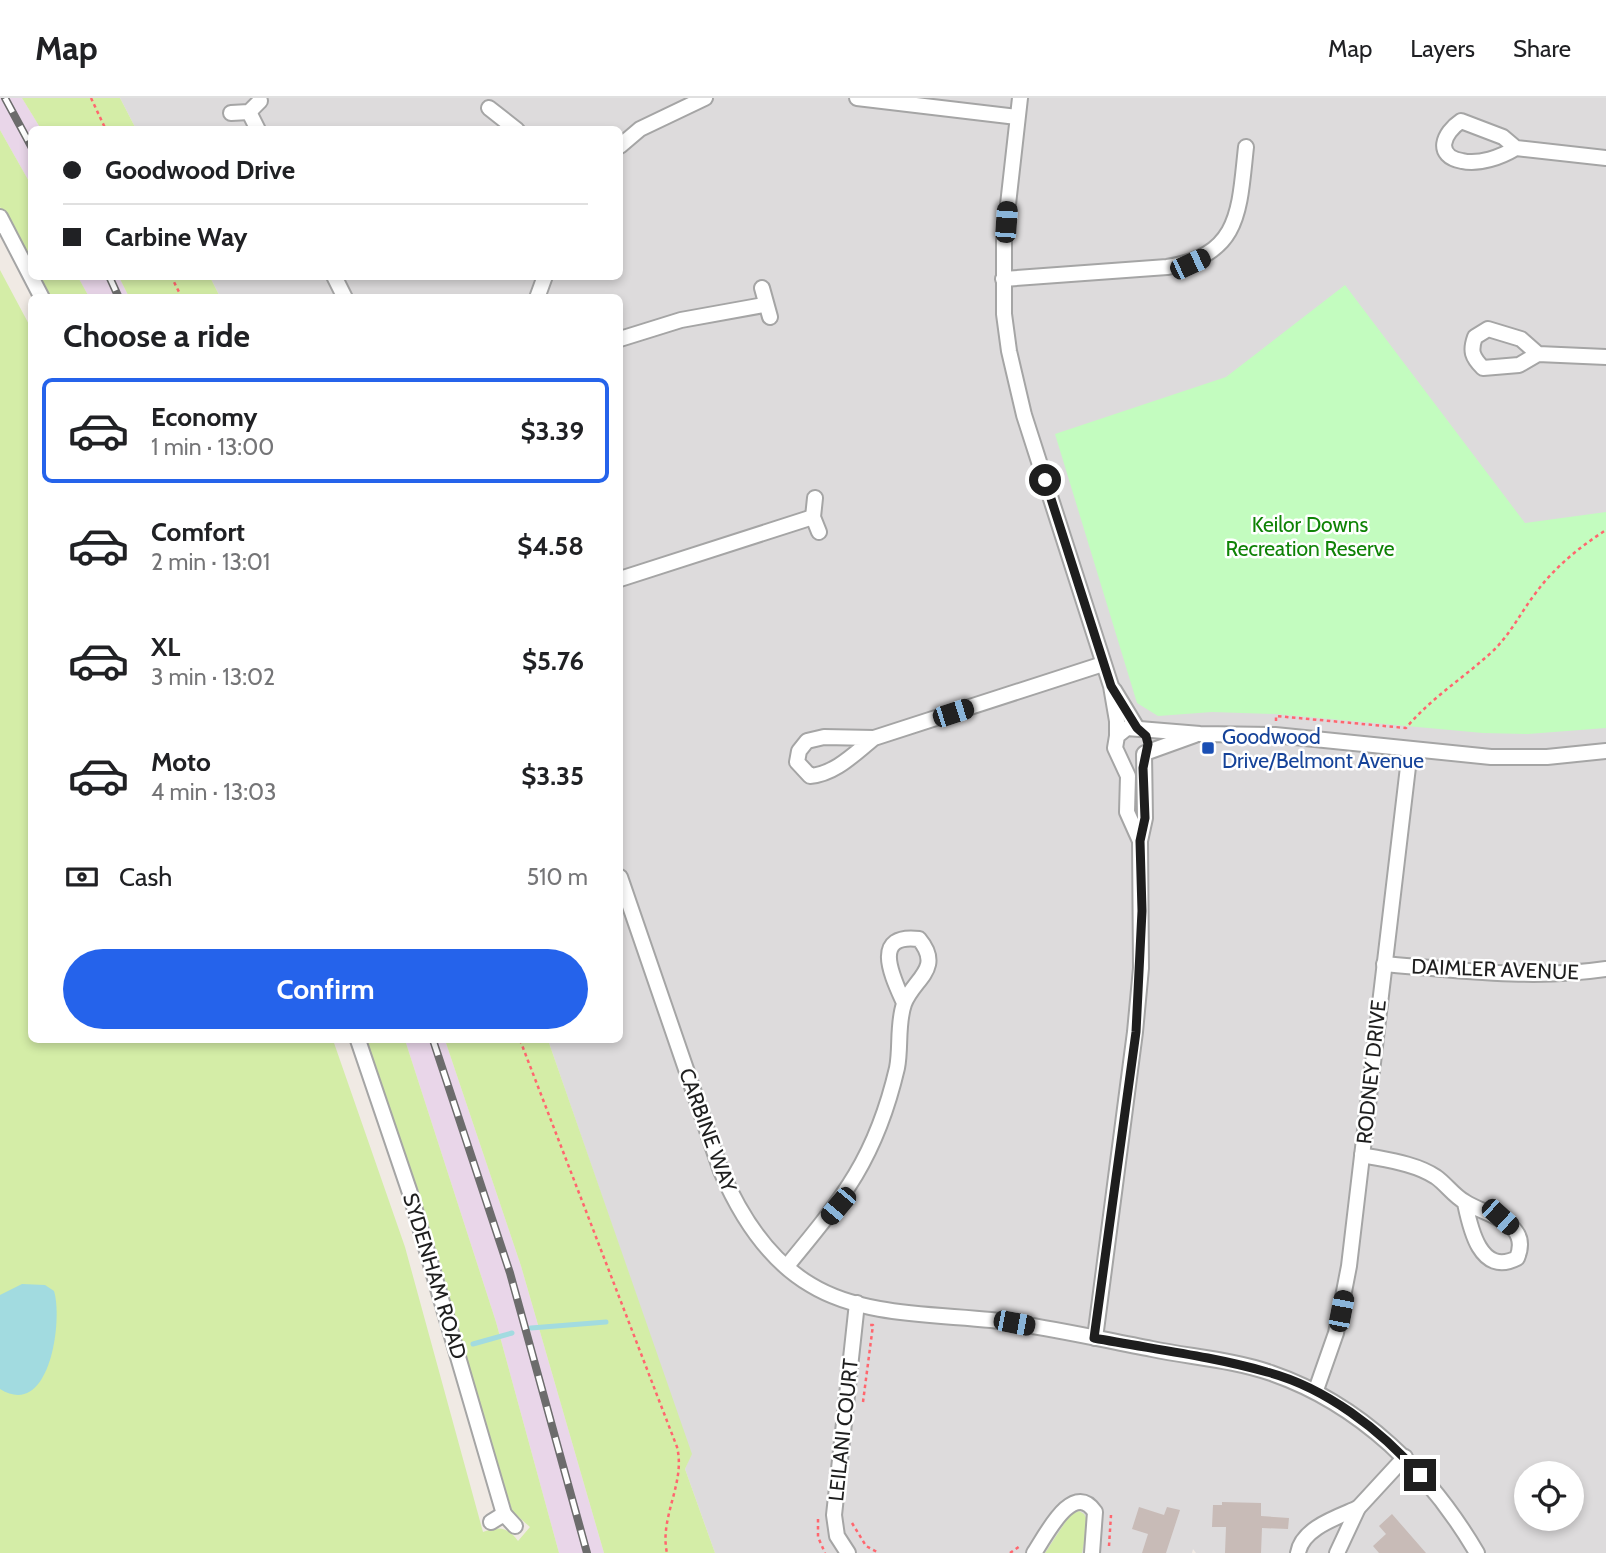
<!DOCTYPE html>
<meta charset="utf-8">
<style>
body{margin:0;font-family:Cabin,sans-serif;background:#f6f6f6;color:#202124;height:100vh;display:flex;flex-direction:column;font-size:26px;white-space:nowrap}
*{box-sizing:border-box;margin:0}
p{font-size:23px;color:#757577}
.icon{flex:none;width:38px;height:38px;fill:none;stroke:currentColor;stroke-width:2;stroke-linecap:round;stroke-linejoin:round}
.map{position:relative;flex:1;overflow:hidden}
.details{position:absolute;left:28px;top:196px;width:595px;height:749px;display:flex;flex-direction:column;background:#fff;border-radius:10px;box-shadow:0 4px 10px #0003}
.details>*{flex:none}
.top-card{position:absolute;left:28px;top:28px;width:595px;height:154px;border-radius:10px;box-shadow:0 4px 10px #0003;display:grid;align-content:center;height:154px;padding:0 35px;background:#fff}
.tools{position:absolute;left:1514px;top:1363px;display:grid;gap:14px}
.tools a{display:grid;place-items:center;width:70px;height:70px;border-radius:50%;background:#fff;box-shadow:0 4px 10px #0003;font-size:35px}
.end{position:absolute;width:32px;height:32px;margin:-16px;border:9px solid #1e1e1e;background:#fff;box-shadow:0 0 0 4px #fff}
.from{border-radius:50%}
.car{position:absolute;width:21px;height:42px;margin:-21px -10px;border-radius:9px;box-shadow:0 0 5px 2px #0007;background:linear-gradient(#222 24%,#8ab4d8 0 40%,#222 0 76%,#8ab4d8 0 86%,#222 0)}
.top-card b{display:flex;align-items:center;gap:24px;height:66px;font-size:26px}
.top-card b+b{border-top:2px solid #e0e0e0}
.top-card i{width:18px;height:18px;background:#202124}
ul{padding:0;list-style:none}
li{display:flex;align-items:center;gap:21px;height:105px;margin:0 14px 10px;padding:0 21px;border:4px solid transparent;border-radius:10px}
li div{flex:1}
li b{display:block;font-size:26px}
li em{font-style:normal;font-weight:700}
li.selected{border-color:#2563eb}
li>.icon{width:63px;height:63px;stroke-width:1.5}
h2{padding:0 35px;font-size:32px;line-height:84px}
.pay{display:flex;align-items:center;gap:18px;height:77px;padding:0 35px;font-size:26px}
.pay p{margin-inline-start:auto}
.action{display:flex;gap:14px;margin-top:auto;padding:14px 35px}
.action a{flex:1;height:80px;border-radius:42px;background:#2563eb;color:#fff;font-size:28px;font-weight:700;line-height:80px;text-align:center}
header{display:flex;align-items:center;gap:42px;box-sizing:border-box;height:98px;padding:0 35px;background:#fff;border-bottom:2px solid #e0e0e0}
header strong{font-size:33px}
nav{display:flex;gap:38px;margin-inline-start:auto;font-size:24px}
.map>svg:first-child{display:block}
</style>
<header>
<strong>Map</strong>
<nav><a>Map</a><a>Layers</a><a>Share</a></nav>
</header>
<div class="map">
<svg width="1606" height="1455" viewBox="0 0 1606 1455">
<rect width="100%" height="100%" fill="#f0eae4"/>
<path fill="#dddbdc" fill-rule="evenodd" d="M120 0H1606V1455H1196L1193 1451 1192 1455H715L685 1371 691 1356 548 942H620V200L220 199 210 179 620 178V32L136 31ZM1526 1376H1572V1421H1526Z"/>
<g fill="#e9d6e9">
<polygon points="0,0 22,0 41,31 32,32 31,87 0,32"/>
<polygon points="78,179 119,179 129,199 89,199"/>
<polygon points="405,942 445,942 521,1168 604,1455 559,1455 496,1224"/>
</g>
<g fill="#d4eda7">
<polygon points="22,0 120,0 136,31 41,31"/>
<polygon points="0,32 31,87 31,167 0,109"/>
<path d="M0 172 32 232V942H333L405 1149 483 1434C499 1428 508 1429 518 1443L530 1429 512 1413 442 1177 366 942H405L496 1224 559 1455H0Z"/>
<polygon points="38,179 78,179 89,199 48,199"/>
<polygon points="119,179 210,179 220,199 129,199"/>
<polygon points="445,942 548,942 692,1356 685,1371 715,1455 604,1455 521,1168"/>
<polygon points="1079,1413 1084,1416 1088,1424 1082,1455 1045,1455 1070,1417"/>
</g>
<polygon fill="#c3fcbf" points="1345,187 1525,425 1606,414 1606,630 1528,636 1483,635 1275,616 1212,614 1158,618 1137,605 1055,336 1226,279"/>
<path fill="#a2dbe0" d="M22 1186 45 1187 54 1193C63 1222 50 1322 0 1291V1197Z"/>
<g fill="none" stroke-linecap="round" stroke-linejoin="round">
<g stroke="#a2dbe0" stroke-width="5">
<polyline points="531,1230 606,1224"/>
<polyline points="473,1246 512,1235"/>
</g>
</g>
<g fill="#c8bbb7">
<polygon points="1222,1404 1261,1405 1261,1418 1289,1420 1288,1431 1262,1430 1261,1455 1225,1455 1226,1429 1212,1429 1213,1407 1222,1407"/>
<polygon points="1139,1409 1164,1417 1167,1409 1180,1412 1166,1455 1142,1455 1148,1436 1132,1431"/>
<polygon points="1392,1416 1426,1455 1379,1455 1373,1448 1386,1436 1379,1428"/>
</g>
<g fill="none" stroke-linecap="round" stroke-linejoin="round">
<defs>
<g id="street">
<polyline points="857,0 1017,19"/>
<polyline points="1020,0 1004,142 1004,216 1009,253 1024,317 1111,588 1117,623 1117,638"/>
<polyline points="489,10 517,32"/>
<polyline points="249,14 258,32"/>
<polyline points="231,15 249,14 260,3"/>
<polyline points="620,48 640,31 705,0"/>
<path d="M1516 50C1501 59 1479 67 1462 63 1434 58 1443 35 1461 23L1503 39 1516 50 1606 60"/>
<polyline points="0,119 42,200"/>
<polyline points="334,178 345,200"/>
<path d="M1003 181 1167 169C1241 157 1239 112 1246 49"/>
<polyline points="762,190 770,219"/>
<polyline points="537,200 545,178"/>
<polyline points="620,241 681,222 764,207"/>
<path d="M1538 256 1521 241 1488 231 1475 239C1470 253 1472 259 1483 270L1519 267 1538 256 1606 259"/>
<polyline points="815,400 813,419 819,434"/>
<polyline points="620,481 813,419"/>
<polyline points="1114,592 1137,630"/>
<path d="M874 640C854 656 835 676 810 678L797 664 799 653 807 643 824 639 874 640 1103 566"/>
<polyline points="1145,655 1195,637"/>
<polyline points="1140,743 1127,714 1128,678 1115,650 1117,638 1127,630 1200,636 1275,637 1491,659 1547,659 1606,653"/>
<path d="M620 779 721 1073C740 1117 768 1162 811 1187 862 1218 933 1216 991 1222 1045 1228 1099 1241 1152 1251 1191 1259 1234 1262 1271 1275 1361 1306 1430 1375 1477 1455"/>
<path d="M1384 866C1456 872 1533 882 1606 871"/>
<polyline points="358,942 410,1095 504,1416"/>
<path d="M1362 1057C1386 1062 1415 1065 1436 1079 1446 1086 1454 1098 1465 1104 1487 1118 1532 1124 1517 1160 1480 1179 1470 1129 1465 1105"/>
<path d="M787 1168C844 1099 876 1060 897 970 901 950 897 926 904 906 913 881 944 871 919 841 870 835 893 880 904 905"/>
<polyline points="1095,1240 1135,934 1141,870 1140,743 1145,720 1144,656"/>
<polyline points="1316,1292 1336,1235 1349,1168 1410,652"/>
<polyline points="491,1424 504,1416 515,1428"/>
<polyline points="848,1455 837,1438 834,1417 857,1205"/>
<path d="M1034 1455C1045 1439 1073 1381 1095 1414L1092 1455"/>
<path d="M1298 1455C1302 1430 1338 1419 1358 1410"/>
<polyline points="1337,1455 1358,1410 1405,1359"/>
</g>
</defs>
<use href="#street" stroke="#a5a5a5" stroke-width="18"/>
<g stroke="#ff666e" stroke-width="2.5" stroke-dasharray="3.5 3.5" stroke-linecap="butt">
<polyline points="91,0 106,32"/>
<polyline points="171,178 182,200"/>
<path d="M1276 623V618L1406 630C1433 598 1464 580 1494 552 1512 534 1522 512 1538 492 1556 468 1581 448 1606 432"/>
<path d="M520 942 677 1349C686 1385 659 1419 667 1455"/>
<polyline points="863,1304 873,1227 870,1227"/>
<polyline points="818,1421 818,1439 825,1455"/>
<polyline points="852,1425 866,1448 879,1455"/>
<polyline points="1109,1448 1111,1417"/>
<polyline points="1010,1455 1020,1448"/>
</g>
<use href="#street" stroke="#fff" stroke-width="14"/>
<defs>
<g id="rail">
<polyline points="5,0 32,50"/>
<polyline points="109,178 119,200"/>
<polyline points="433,942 510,1175 587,1455"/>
</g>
</defs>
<use href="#rail" stroke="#6c6c6c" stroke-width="8"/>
<use href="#rail" stroke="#fff" stroke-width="5" stroke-dasharray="16" stroke-linecap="butt"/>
</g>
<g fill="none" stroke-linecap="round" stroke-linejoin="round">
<path stroke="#1e1e1e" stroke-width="9" d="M1045 382 1111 588 1137 630 1146 638 1148 646 1143 670 1145 720 1140 743 1142 813 1136 934 1094 1240C1152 1251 1211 1258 1267 1274 1325 1289 1381 1332 1420 1377"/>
</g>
<rect fill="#1a4fb4" stroke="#fff" stroke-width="2.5" x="1201" y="643" width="14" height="14" rx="3.5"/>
<g text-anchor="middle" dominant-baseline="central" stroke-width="5" stroke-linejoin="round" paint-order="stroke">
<g font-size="21" fill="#0f8306" stroke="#fff">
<text x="1310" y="426">Keilor Downs<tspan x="1310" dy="24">Recreation Reserve</tspan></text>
</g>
<g font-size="21" fill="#164399" stroke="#fff" text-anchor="start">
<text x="1222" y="638">Goodwood<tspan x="1222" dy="24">Drive/Belmont Avenue</tspan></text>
</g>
<g font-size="21" fill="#1e1e1e" stroke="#fff">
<text transform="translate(1495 871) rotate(2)">DAIMLER AVENUE</text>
<text transform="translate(1371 974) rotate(-84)">RODNEY DRIVE</text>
<text transform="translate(708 1032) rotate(70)">CARBINE WAY</text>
<text transform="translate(435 1178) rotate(73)">SYDENHAM ROAD</text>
<text transform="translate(843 1332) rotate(-84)">LEILANI COURT</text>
</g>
</g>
</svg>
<div class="tools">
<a><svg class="icon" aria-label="locate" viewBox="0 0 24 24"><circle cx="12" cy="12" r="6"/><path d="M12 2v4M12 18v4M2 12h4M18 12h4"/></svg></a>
</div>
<i class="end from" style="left:1045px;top:382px"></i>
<i class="end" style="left:1420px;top:1377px"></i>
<i class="car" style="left:1006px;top:124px;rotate:4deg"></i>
<i class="car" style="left:1190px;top:166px;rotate:65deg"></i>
<i class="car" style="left:953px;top:615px;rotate:72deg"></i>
<i class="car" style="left:838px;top:1108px;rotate:220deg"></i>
<i class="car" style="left:1500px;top:1119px;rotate:132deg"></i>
<i class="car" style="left:1341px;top:1213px;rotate:11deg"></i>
<i class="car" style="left:1014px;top:1225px;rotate:101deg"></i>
<div class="top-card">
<b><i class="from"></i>Goodwood Drive</b>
<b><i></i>Carbine Way</b>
</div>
<section class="details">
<h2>Choose a ride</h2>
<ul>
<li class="selected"><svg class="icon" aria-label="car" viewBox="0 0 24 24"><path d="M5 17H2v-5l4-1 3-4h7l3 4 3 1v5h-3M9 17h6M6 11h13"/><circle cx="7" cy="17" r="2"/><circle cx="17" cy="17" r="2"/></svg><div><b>Economy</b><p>1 min · 13:00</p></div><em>$3.39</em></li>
<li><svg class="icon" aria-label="car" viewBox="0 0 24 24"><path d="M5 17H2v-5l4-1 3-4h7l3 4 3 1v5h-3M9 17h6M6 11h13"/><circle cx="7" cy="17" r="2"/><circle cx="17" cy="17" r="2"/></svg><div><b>Comfort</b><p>2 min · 13:01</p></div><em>$4.58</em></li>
<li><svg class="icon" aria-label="car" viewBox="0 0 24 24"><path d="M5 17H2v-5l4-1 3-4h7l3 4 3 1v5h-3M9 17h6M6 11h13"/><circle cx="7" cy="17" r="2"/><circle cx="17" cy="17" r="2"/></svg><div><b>XL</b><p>3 min · 13:02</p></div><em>$5.76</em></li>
<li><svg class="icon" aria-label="car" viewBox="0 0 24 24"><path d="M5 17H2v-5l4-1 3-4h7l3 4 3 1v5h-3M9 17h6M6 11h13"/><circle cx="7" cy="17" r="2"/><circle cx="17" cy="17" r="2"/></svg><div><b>Moto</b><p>4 min · 13:03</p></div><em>$3.35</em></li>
</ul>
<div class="pay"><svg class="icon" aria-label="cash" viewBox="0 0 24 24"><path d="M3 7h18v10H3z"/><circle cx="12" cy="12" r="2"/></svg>Cash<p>510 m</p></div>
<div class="action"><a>Confirm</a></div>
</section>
</div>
